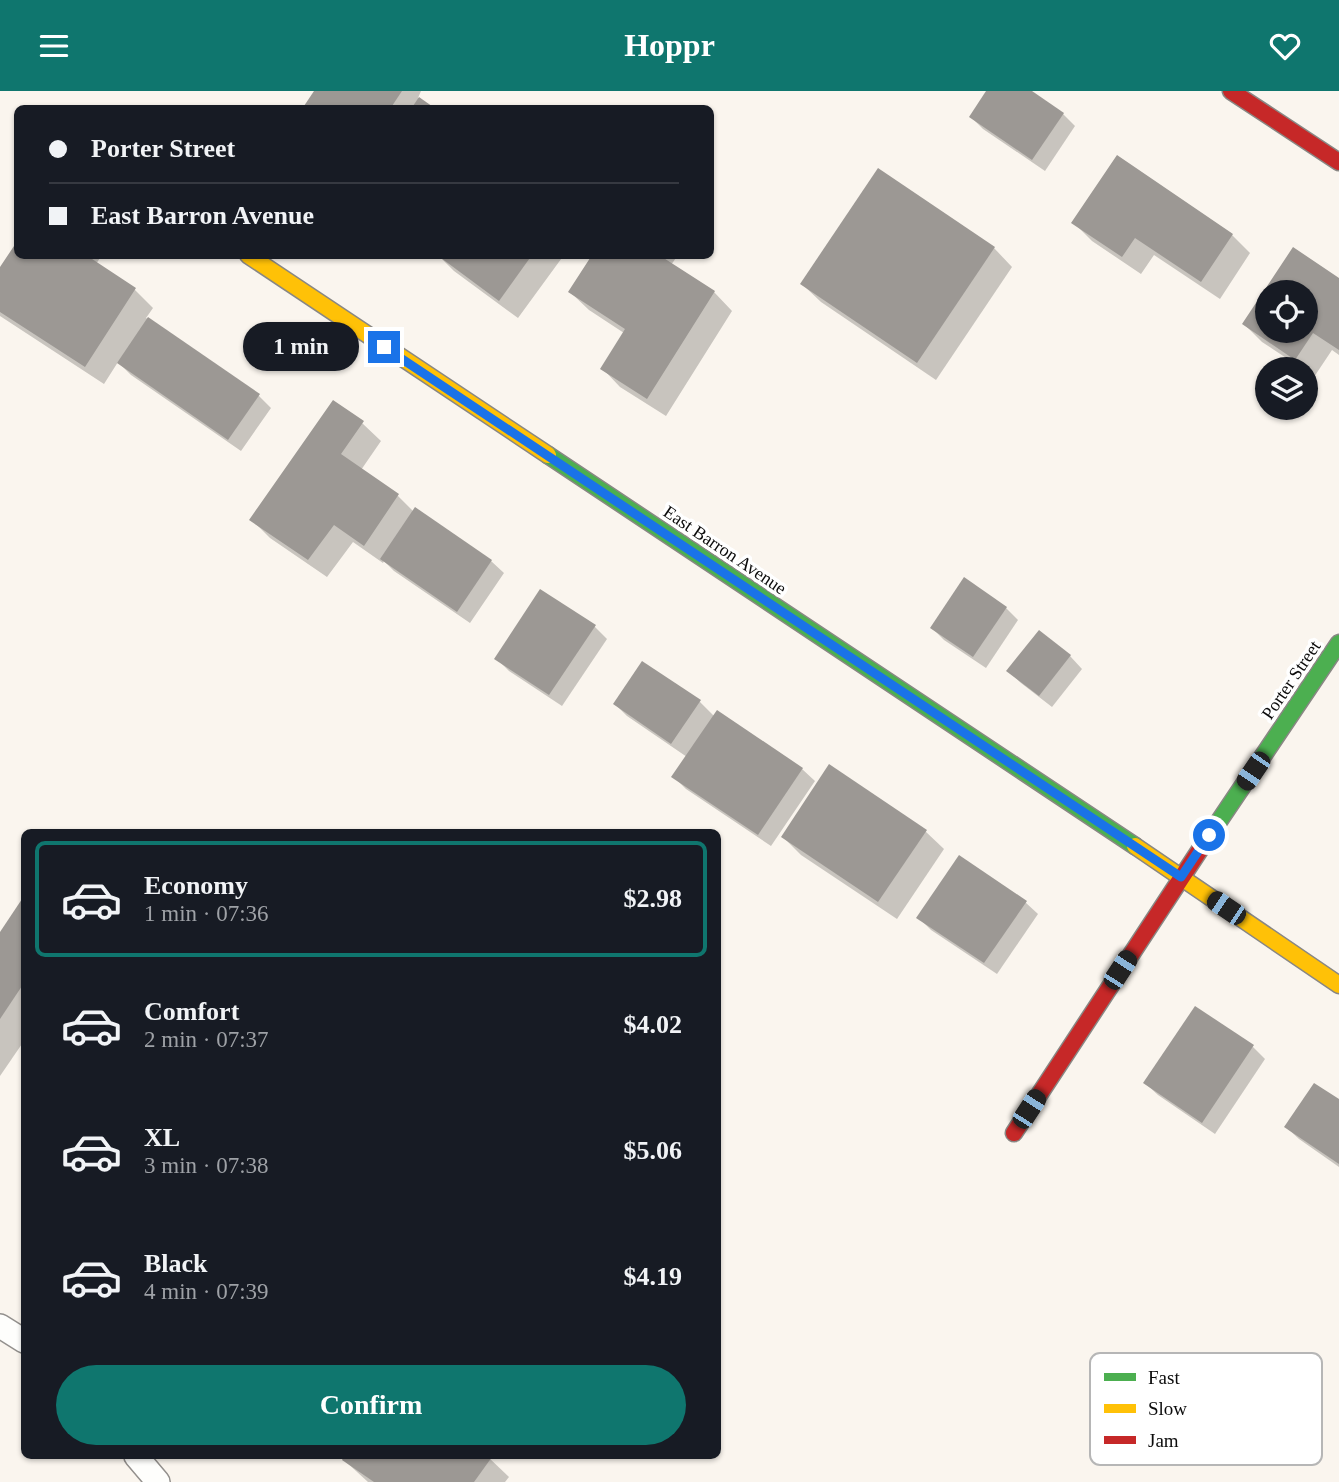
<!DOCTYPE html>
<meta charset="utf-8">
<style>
body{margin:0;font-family:"Times New Roman",serif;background:#20242c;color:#f1f3f6;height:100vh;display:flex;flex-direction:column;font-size:26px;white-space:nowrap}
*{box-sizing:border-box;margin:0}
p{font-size:23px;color:#9ea1a6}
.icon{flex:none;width:38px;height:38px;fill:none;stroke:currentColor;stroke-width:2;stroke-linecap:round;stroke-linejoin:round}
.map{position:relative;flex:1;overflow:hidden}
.details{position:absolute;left:21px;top:738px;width:700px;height:630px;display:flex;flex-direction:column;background:#171b24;border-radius:10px;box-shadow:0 2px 5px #0004}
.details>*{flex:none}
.top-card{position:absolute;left:14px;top:14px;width:700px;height:154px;border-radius:10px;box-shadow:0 2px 5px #0004;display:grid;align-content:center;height:154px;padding:0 35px;background:#171b24}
.controls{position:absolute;left:1255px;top:189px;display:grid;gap:14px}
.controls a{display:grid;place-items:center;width:63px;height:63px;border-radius:50%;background:#171b24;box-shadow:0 2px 5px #0004;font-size:35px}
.end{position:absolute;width:32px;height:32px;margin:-16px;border:9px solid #1a73e8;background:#fff;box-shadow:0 0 0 4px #fff}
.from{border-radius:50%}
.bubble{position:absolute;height:49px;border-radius:24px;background:#171b24;box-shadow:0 2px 5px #0004;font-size:23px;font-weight:700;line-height:49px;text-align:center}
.car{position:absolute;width:21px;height:42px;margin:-21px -10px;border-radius:9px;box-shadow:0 0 5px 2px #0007;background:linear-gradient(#222 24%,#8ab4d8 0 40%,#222 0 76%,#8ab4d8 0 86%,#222 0)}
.top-card b{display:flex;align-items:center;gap:24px;height:66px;font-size:26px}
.top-card b+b{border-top:2px solid #363941}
.top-card i{width:18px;height:18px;background:#f1f3f6}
ul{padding:12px 0 0;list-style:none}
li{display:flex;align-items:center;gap:21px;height:116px;margin:0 14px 10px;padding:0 21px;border:4px solid transparent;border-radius:10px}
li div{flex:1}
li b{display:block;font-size:26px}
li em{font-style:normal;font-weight:700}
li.selected{border-color:#0f766e}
li>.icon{width:63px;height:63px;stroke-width:1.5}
.button{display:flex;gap:14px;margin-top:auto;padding:14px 35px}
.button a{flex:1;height:80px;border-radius:42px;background:#0f766e;color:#fff;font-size:28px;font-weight:700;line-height:80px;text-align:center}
header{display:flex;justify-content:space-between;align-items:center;height:91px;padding:0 35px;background:#0f766e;color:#fff;font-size:32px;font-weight:700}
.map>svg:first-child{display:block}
</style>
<header><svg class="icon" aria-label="menu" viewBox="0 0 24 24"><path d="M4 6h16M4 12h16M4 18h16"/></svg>Hoppr<svg class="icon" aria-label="heart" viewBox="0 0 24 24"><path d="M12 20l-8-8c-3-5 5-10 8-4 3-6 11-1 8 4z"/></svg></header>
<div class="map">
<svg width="1339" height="1391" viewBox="0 0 1339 1391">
<rect width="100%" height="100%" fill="#faf5ee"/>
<g fill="#0003" fill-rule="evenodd">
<polygon points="316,0 421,0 418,7 433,18 305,18"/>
<polygon points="988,0 1029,0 1063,23 1075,35 1045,80 983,38 971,26"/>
<polygon points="1117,67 1232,144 1250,162 1220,208 1154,164 1141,183 1092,150 1074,132"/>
<polygon points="994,157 1012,176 936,289 821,211 802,193"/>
<path d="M1293 158 1339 189V264L1332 259 1314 286 1306 280V278H1303L1262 251 1244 233ZM1267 201H1306V240H1267Z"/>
<polygon points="18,164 102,164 96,173 135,199 153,217 146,227 259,305 271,317 241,360 131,284 118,271 104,293 0,225 0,179"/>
<polygon points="436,164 564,164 518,227 454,180 441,167"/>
<polygon points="594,164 678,164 671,174 714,201 732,220 666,325 620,296 602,277 624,242 589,219 570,201"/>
<polygon points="362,332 381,350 361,379 398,405 414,421 415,419 491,470 504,482 470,532 394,480 384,470 383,472 353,451 327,486 270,447 251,428"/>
<polygon points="541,500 595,536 607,548 562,615 509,580 496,567"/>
<polygon points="1006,517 1018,529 986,577 944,549 932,537"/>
<polygon points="1039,541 1070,565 1082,578 1052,616 1021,592 1008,580"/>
<polygon points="700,611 714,625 802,678 815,690 771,755 686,698 674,686 687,666 627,625 615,613"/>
<polygon points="925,740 944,758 897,828 801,764 783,746"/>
<polygon points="24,808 24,950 0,985 0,844"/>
<polygon points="1025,811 1038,823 997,883 931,839 919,827"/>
<polygon points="1253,956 1265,968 1215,1043 1158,1004 1145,992"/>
<polygon points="1339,1010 1339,1076 1299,1048 1286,1036"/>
<polygon points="346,1365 487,1365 509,1386 505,1391 368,1391 344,1369"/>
</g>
<g fill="#9c9894" fill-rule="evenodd">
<polygon points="314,0 402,0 390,18 302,18"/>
<polygon points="986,0 1032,0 1064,22 1032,69 969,26"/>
<polygon points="419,6 436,18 411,18"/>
<polygon points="1117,64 1233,143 1201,191 1135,147 1122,166 1071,132"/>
<polygon points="878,77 995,156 917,272 800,193"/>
<polygon points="18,149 18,164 86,164 136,197 85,276 0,221 0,176"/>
<path d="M1293 156 1339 187V259L1313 242 1295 269 1242 233ZM1267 201H1306V240H1267Z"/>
<polygon points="437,164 532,164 499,210"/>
<polygon points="592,164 659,164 715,200 647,308 600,278 625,238 568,201"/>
<polygon points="148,226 260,303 228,349 117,272"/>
<polygon points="333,309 364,330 341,363 399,403 364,455 334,434 308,469 249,429"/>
<polygon points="415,416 492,469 457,521 380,468"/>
<polygon points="964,486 1007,516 973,566 930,537"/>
<polygon points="540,498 596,534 549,604 494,568"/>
<polygon points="1039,539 1071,564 1039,605 1006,580"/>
<polygon points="642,570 701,609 671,653 613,613"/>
<polygon points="717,619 803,677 758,744 671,686"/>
<polygon points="829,673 927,739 878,811 781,746"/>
<polygon points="959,764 1027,810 984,872 916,827"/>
<polygon points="24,805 24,892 0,928 0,841"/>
<polygon points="1195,915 1254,954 1202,1032 1143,992"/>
<polygon points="1314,992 1339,1008 1339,1073 1284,1036"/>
<polygon points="344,1365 490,1365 492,1366 474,1391 374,1391 342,1369"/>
</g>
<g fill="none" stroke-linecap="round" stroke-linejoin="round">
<defs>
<g id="lane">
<polyline points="0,1235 24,1250"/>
<polyline points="136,1365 158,1391"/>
</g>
<g id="fast">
<polyline points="548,364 1135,755"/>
<polyline points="1205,751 1339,552"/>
</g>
<g id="slow">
<polyline points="248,164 548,364"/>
<polyline points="1135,755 1339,894"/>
</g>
<g id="jam">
<polyline points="1231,0 1339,71"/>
<polyline points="1014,1042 1205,751"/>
</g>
</defs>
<use href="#lane" stroke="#93908d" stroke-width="26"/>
<use href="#fast" stroke="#898784" stroke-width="19"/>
<use href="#slow" stroke="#898784" stroke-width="19"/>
<use href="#jam" stroke="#898784" stroke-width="19"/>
<use href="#lane" stroke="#fefefc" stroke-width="23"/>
<use href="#fast" stroke="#4caf50" stroke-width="16"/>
<use href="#slow" stroke="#ffc107" stroke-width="16"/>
<use href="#jam" stroke="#c62828" stroke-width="16"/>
</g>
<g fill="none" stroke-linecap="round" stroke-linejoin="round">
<polyline stroke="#1a73e8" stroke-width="9" points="384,256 1181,786 1209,744"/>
</g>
<g text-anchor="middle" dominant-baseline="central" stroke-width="7" stroke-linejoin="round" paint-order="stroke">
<g font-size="18" fill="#0b0b0b" stroke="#fff">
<text transform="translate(725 459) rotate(34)">East Barron Avenue</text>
<text transform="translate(1291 589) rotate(-56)">Porter Street</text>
</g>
</g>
<rect x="1090" y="1262" width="232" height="112" rx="10" fill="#fff" stroke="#b6b6b6" stroke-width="2"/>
<rect x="1104" y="1282" width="32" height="8" fill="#4caf50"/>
<rect x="1104" y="1313" width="32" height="9" fill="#ffc107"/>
<rect x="1104" y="1345" width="32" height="8" fill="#c62828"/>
<g font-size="19" fill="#0b0b0b">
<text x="1148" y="1293">Fast</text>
<text x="1148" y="1324">Slow</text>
<text x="1148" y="1356">Jam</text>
</g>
</svg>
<div class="controls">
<a><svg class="icon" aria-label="locate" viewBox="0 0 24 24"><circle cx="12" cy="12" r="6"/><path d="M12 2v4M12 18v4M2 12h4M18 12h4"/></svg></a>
<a><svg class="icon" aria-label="layers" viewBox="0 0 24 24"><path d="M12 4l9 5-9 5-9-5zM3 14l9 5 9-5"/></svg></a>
</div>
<i class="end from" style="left:1209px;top:744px"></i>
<i class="end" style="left:384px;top:256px"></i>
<div class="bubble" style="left:243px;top:231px;width:116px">1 min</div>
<i class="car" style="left:1253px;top:680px;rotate:214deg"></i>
<i class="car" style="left:1226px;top:817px;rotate:304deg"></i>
<i class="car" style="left:1120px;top:879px;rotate:33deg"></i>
<i class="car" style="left:1029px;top:1018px;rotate:33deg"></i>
<div class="top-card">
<b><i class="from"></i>Porter Street</b>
<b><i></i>East Barron Avenue</b>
</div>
<section class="details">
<ul>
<li class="selected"><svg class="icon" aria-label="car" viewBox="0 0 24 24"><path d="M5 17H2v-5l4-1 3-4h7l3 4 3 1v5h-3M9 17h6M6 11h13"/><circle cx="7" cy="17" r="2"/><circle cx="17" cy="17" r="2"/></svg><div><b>Economy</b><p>1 min · 07:36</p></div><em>$2.98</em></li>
<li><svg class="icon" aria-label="car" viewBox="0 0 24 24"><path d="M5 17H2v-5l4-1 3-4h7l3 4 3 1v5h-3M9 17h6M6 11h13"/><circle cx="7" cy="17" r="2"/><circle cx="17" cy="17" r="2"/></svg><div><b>Comfort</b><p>2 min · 07:37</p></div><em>$4.02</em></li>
<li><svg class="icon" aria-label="car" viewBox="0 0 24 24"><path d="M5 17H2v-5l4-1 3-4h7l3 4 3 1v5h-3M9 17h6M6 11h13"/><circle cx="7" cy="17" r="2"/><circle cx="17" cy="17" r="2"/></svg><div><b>XL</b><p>3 min · 07:38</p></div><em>$5.06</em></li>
<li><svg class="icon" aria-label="car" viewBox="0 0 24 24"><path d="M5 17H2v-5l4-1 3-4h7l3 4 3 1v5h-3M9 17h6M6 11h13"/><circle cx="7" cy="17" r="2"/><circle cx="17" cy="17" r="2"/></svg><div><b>Black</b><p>4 min · 07:39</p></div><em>$4.19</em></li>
</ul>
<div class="button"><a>Confirm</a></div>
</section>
</div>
